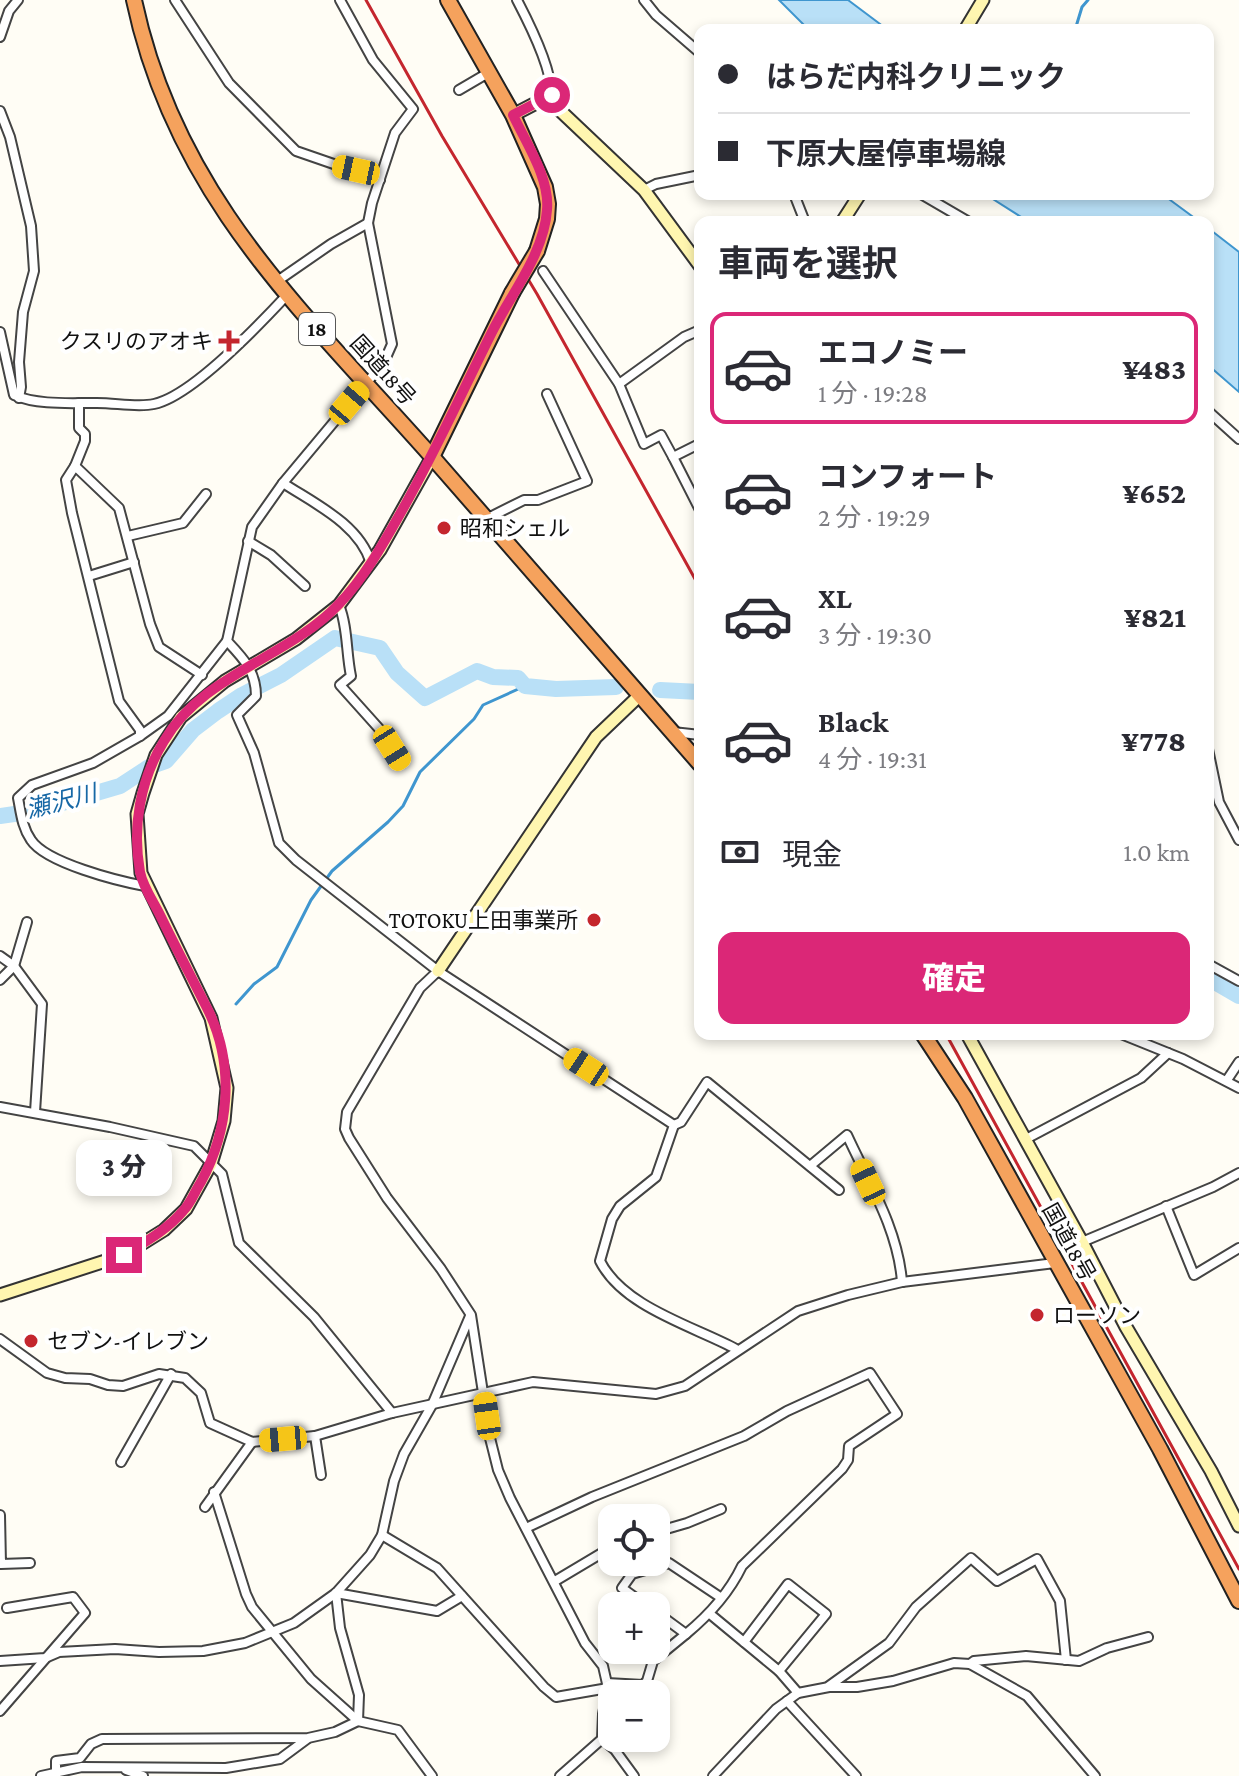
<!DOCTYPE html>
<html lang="ja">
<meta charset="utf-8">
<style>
body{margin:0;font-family:"Crimson Pro","Noto Sans JP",serif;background:#f7f7f7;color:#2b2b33;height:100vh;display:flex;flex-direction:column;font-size:30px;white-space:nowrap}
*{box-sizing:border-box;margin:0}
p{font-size:26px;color:#7c7c81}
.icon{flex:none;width:44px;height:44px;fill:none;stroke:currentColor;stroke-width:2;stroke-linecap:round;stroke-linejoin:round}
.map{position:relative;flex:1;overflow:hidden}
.side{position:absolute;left:694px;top:216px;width:520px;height:824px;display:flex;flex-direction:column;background:#fff;border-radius:16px;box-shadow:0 4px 12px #0003}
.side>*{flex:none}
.top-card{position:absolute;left:694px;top:24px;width:520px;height:176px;border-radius:16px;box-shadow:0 4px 12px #0003;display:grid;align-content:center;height:176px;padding:0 24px;background:#fff}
.buttons{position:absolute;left:598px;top:1504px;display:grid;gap:16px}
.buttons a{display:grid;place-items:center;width:72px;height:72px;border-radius:16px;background:#fff;box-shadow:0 4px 12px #0003;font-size:40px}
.end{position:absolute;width:36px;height:36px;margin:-18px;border:10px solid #db2777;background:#fff;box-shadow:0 0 0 4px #fff}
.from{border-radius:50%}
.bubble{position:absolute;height:56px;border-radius:16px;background:#fff;box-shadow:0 4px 12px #0003;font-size:26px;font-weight:800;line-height:56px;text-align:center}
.car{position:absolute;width:24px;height:48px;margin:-24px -12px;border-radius:10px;box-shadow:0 0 6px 2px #0007;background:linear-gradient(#f5c518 24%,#345 0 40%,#f5c518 0 76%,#345 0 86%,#f5c518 0)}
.top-card b{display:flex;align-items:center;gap:28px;height:76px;font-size:30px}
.top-card b+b{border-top:2px solid #e1e1e2}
.top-card i{width:20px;height:20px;background:#2b2b33}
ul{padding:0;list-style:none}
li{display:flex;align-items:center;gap:24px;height:112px;margin:0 16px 12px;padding:0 8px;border:4px solid transparent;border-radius:16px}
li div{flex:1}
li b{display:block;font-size:30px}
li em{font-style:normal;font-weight:800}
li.active{border-color:#db2777}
li>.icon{width:72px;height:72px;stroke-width:1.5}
h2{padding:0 24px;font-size:36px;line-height:96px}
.pay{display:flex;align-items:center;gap:20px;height:88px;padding:0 24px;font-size:30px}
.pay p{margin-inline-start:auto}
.button{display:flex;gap:16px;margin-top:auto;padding:16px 24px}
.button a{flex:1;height:92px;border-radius:16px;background:#db2777;color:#fff;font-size:32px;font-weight:800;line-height:92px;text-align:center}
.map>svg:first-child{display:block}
</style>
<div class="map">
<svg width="1239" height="1776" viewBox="0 0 1239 1776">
<rect width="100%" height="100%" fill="#fffdf5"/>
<g fill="#b9e0f7" stroke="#3f96cf" stroke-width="2">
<polygon points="779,0 848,0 888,30 809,30"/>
<polygon points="985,194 1162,194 1200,222 1029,222"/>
<polygon points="1208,228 1239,252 1239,392 1208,365"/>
</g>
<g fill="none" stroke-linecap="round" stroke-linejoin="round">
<g stroke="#3f96cf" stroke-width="3">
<polyline points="1075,30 1082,7 1088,0"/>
<polyline points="236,1004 254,984 277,967 311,900 332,871 388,822 403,806 420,772 474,719 483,705 525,686"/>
</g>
<g stroke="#b9e0f7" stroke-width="16">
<polyline points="660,690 700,692"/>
<polyline points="0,816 35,811 120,786 149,767 166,761 193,730 218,711 242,695 281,675 335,638 380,648 397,673 425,698 477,671 493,677 518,678 525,686 556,689 616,687"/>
<polyline points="1208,978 1239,996"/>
</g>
<defs>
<g id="street">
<polyline points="175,0 229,83 296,151 380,180"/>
<path d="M517 0C528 21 557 78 550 101"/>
<polyline points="644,0 656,15 700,53"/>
<polyline points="0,37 9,11 18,0"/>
<polyline points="459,90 488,73"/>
<polyline points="0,111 10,137 31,226 34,271 23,312 19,362 21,387 19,398"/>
<polyline points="644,190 656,184 700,175"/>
<polyline points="794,194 805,222"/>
<polyline points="921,194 969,222"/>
<path d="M368 223 392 344 384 362 283 483 252 527 227 641C243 658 256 671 256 696L237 715 254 753 279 843 296 860 438 971 674 1125 656 1177 620 1206 612 1219 600 1261C623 1307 693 1326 736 1349"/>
<polyline points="543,271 619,384 644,444 661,435 673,457"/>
<polyline points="276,282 331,244 368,223 372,203 395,133 413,109 373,60 340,0"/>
<path d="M0 332 14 395C37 405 68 403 93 403 112 402 136 408 154 404 192 396 259 325 286 296"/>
<polyline points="619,384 684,337 700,330"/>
<polyline points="1208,411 1239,439"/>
<polyline points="700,447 699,444 673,457 700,510"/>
<polyline points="75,466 85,441 85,434 79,428 79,403"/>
<path d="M283 483C315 504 359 524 371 563"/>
<polyline points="486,519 524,500 538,500 587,481 547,394"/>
<polyline points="128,536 183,523 206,494"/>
<polyline points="248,541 271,555 305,586"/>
<polyline points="89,576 134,562"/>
<path d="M339 605C348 627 346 653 351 676L340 685 383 733 401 763"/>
<polyline points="673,732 700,735"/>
<polyline points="140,736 140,730 119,701 72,513 66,480 75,466 119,508 150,624 159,647 202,675"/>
<polyline points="1208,749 1219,802 1239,840"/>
<path d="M145 886C118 881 46 863 31 840 22 827 21 813 18 798L32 785 93 763 140 736 168 716 227 641"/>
<polyline points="0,956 14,966 42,1004 35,1112"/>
<polyline points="1208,964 1239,981"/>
<polyline points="438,971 420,988 347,1112 345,1129 349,1138 387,1198 441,1269 471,1315 490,1438 498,1470 510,1498 585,1643 603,1666 608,1688 603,1714 602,1739 560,1776"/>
<polyline points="0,980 14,966 27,922"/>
<polyline points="1121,1034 1183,1059 1239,1088"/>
<polyline points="1227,1080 1239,1062"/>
<polyline points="0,1107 110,1127 194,1146 222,1174 239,1243 314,1317 392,1413"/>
<polyline points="674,1125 681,1122 707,1082 839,1190"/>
<polyline points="1026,1139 1141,1078 1168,1053"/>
<path d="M810 1166 847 1135C869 1183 898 1229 902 1282"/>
<polyline points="1166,1206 1194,1275 1239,1248"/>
<polyline points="1082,1242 1213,1187 1239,1173"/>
<polyline points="0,1339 47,1373 65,1378 90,1379 108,1385 123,1386 159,1374 185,1378 201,1393 210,1423 252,1442 315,1436 392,1413 533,1382 656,1394 685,1386 798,1311 848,1295 902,1282 1055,1263"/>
<polyline points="315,1436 321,1475"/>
<polyline points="121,1462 171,1374"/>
<polyline points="214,1492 246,1594 252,1607 311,1679 358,1721 398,1730 432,1776"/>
<polyline points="205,1507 252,1442"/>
<polyline points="0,1515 1,1564 30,1563"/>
<path d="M526 1528 592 1497 744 1436 787 1411 870 1373 897 1414 849 1446 848 1460 842 1469 742 1566C729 1593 709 1615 686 1634L656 1612"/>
<polyline points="656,1532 687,1523 721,1509"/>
<polyline points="382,1535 437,1568 544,1687 556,1697 608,1688"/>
<polyline points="555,1581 612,1547"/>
<polyline points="336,1593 340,1628 359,1695 358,1721"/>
<polyline points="336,1593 437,1611 462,1596"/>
<polyline points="647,1606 622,1588 632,1574 669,1563 720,1597"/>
<polyline points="710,1614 779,1671 798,1693"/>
<polyline points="744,1642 788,1584 826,1614 779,1671"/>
<polyline points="0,1661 45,1658 59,1652 115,1649 159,1652 203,1651 245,1643 294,1623 336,1593 370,1555 382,1535 394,1481 404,1454 432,1405 470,1316"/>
<polyline points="970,1664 974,1661 1026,1656 1079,1661 1107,1648 1148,1637"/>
<polyline points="607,1683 643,1685 647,1681 653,1661 686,1634"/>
<polyline points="829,1686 889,1643 916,1607 971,1558 997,1581 1037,1559 1060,1601 1066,1660"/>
<polyline points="787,1701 856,1776"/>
<polyline points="0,1711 85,1613 73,1597 7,1608"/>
<polyline points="602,1739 615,1750 634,1776"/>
<polyline points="126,1770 143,1776"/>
<polyline points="56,1773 56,1761 80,1758 91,1744 102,1739 308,1738 335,1732 358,1721"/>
<polyline points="41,1776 82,1767 226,1768 280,1759 307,1739"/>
<polyline points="713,1776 776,1709 798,1693 829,1687 857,1687 893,1681 954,1663 970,1664 1027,1696 1095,1776"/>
</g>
<g id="secondary">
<polyline points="965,30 983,0"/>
<polyline points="513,115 538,102 550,101 644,190 700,266"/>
<polyline points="842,222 860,194"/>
<polyline points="438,971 596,737 640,695"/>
<polyline points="967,1034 1082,1242 1126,1327 1211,1471 1239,1526"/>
<polyline points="0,1295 124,1255 164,1230 186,1209 211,1164 224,1121 227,1088 211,1018 141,873 137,814 143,793 156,755 181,717 225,681 296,639 339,605 380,550 432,457"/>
</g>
<g id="highway">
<path d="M134 0C176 199 305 313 434 459 523 560 611 662 700 764"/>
<polyline points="448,0 513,115 545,187 548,204 547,219 537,251"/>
<polyline points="432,457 512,293"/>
<polyline points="923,1034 965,1098 1160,1449 1239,1601"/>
</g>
</defs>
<use href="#street" stroke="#444" stroke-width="12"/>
<use href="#secondary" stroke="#333" stroke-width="15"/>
<use href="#highway" stroke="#222" stroke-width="18"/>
<use href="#street" stroke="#fff" stroke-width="8"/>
<use href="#secondary" stroke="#fff6b0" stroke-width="11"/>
<use href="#highway" stroke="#f5a25d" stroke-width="14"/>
<g stroke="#c4262e" stroke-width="3">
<polyline points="366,0 442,136 537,294 700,588"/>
<polyline points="946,1034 1239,1569"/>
</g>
<defs>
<polyline id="highway-bridge" points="512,293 537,251"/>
</defs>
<use href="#highway-bridge" stroke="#222" stroke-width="18" stroke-linecap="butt"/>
<use href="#highway-bridge" stroke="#f5a25d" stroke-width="14"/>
</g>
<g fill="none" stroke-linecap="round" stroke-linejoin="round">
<path stroke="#db2777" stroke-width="10" d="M124 1255C145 1242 167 1230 183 1211 191 1203 195 1191 201 1182 229 1130 235 1067 209 1012 193 980 176 948 160 915 153 901 143 887 140 872 132 827 140 780 164 741 203 674 288 658 339 604 364 578 382 546 400 514 434 455 461 394 492 332 511 294 544 254 547 210 550 178 526 143 513 115L538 102 550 101 552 95"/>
</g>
<g fill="#c4262e" stroke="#fff" stroke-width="3">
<path d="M225 329h8v8h8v8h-8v8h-8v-8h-8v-8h8z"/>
<circle cx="444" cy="528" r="8"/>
<circle cx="594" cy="920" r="8"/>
<circle cx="1037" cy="1315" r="8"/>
<circle cx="31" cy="1341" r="8"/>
</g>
<g text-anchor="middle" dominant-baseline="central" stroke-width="8" stroke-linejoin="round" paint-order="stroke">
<rect fill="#fff" stroke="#585858" stroke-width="2" x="299" y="313" width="36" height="32" rx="6"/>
<g font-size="20" font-weight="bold" fill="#111">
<text x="317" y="329">18</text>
</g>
<g font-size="22" fill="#111" stroke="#fff" text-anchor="start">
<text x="213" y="341" text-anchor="end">クスリのアオキ</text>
<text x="460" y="528">昭和シェル</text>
<text x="578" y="920" text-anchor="end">TOTOKU上田事業所</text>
<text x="1053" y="1315">ローソン</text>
<text x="47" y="1341">セブン-イレブン</text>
</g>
<g font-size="22" fill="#111" stroke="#fff">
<text transform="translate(383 370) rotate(48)">国道18号</text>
<text transform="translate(1069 1242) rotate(61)">国道18号</text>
</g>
<g font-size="24" font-style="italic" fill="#1768a6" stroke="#fff">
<text transform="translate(61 801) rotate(-14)">瀬沢川</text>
</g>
</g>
</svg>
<div class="buttons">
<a><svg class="icon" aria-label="locate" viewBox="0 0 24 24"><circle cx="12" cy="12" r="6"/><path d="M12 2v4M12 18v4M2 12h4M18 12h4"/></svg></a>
<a>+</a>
<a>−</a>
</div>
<i class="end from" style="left:552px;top:95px"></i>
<i class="end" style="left:124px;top:1255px"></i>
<div class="bubble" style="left:76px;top:1140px;width:96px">3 分</div>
<i class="car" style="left:356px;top:170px;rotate:282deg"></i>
<i class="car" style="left:349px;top:403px;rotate:40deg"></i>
<i class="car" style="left:392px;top:748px;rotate:148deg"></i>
<i class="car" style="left:586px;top:1067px;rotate:303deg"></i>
<i class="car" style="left:868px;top:1182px;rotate:335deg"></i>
<i class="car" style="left:487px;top:1416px;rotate:352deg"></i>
<i class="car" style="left:283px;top:1439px;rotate:265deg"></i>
<div class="top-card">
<b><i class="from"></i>はらだ内科クリニック</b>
<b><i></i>下原大屋停車場線</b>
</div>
<section class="side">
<h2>車両を選択</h2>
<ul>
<li class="active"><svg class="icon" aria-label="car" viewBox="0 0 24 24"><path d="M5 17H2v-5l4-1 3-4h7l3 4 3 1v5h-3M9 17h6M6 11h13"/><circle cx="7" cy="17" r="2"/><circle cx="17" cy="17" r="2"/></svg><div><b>エコノミー</b><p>1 分 · 19:28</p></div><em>¥483</em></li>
<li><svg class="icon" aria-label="car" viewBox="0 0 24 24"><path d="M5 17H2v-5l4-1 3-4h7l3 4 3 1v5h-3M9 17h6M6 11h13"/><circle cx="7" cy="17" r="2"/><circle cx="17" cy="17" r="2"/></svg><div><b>コンフォート</b><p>2 分 · 19:29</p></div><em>¥652</em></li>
<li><svg class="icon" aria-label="car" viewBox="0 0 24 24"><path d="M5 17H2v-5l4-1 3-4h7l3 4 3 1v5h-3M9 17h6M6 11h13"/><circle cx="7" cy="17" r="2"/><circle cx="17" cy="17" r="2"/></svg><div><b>XL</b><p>3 分 · 19:30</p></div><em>¥821</em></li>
<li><svg class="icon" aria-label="car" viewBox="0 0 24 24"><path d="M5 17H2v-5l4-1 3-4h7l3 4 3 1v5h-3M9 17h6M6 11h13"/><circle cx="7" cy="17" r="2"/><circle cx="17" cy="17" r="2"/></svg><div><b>Black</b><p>4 分 · 19:31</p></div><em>¥778</em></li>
</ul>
<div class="pay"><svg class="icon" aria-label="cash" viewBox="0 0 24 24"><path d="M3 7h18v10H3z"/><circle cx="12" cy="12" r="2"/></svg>現金<p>1.0 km</p></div>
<div class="button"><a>確定</a></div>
</section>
</div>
